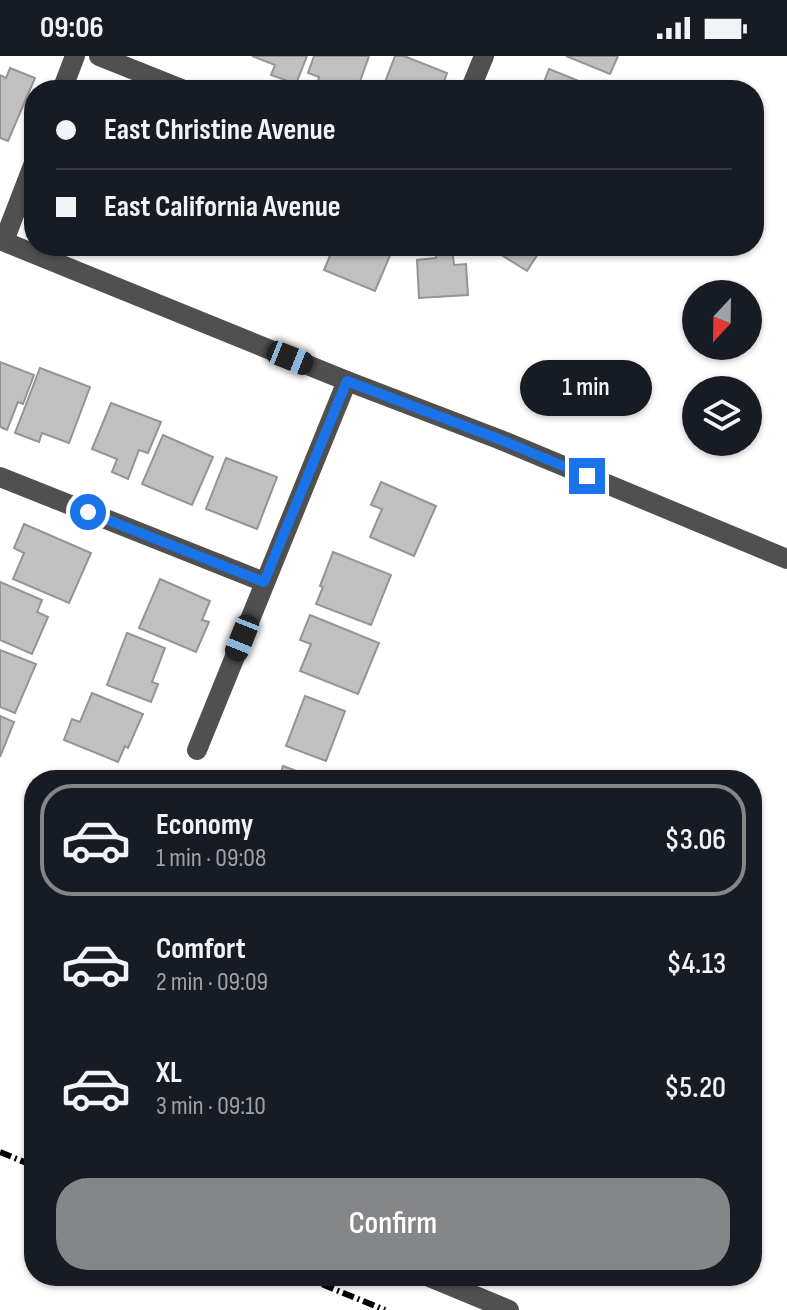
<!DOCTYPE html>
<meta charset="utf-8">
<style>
body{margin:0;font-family:"Sofia Sans Condensed",sans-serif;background:#242831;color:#f1f3f6;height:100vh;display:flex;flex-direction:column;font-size:30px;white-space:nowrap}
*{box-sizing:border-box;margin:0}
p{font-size:26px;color:#9ea1a6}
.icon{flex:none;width:44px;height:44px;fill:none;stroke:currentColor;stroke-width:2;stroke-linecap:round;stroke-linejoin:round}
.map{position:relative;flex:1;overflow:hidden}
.side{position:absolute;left:24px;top:714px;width:738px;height:516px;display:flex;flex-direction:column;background:#171b24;border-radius:32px;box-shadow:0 2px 6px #0004}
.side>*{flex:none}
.banner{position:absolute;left:24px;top:24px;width:740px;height:176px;border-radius:32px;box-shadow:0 2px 6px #0004;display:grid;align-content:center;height:176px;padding:0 32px;background:#171b24}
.needle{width:52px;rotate:202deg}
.controls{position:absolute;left:682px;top:224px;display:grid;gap:16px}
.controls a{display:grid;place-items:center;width:80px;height:80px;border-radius:50%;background:#171b24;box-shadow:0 2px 6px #0004;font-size:40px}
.end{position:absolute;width:36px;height:36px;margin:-18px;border:10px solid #1a73e8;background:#fff;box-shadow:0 0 0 4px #fff}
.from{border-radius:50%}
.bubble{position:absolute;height:56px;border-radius:28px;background:#171b24;box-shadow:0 2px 6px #0004;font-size:26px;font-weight:600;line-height:56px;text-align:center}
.car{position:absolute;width:24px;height:48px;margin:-24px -12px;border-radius:10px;box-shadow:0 0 6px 2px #0007;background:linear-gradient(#222 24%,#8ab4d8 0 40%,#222 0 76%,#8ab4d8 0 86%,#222 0)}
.banner b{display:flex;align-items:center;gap:28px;height:76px;font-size:30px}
.banner b+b{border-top:2px solid #363941}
.banner i{width:20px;height:20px;background:#f1f3f6}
ul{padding:14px 0 0;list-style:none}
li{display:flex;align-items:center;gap:24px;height:112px;margin:0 16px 12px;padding:0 16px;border:4px solid transparent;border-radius:32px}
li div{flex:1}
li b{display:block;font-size:30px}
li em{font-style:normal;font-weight:600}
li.on{border-color:#858687}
li>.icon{width:72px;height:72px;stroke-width:1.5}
.button{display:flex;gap:16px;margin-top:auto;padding:16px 32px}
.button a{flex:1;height:92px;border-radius:32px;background:#858687;color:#fff;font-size:32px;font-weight:600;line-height:92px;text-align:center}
.status{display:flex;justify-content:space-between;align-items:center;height:56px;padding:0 40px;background:#171b24;direction:ltr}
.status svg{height:22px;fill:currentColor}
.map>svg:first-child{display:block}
</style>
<div class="status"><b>09:06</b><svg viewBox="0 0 49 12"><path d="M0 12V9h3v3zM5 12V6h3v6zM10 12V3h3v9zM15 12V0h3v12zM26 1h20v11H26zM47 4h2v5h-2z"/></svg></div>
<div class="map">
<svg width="787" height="1254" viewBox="0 0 787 1254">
<rect width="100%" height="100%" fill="#fff"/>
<g fill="#c0c0c0" stroke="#949494" stroke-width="2">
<polygon points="252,0 307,0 296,28 271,19 275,9"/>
<polygon points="314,0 369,0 357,34 330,34 317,29 319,21 308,17"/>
<polygon points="395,0 404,0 447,17 441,34 382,34"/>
<polygon points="566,0 618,0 610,18"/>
<polygon points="10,12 35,22 8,85 0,82 0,19 6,22"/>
<polygon points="549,13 601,34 541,34"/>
<polygon points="334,190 394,190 375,235 324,214"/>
<polygon points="435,190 452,190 454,209 466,208 468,239 419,242 417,204 436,202"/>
<polygon points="487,190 543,190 527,215"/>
<polygon points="0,306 34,319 23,348 18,346 7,374 0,371"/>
<polygon points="40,312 90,331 69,387 42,377 39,386 15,377"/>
<polygon points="111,347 161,366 148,397 139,394 128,423 112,416 117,403 92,393"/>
<polygon points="163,379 213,401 192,449 142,428"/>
<polygon points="226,402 277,421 257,473 206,453"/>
<polygon points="381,426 436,450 414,500 370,481 382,453 371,449"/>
<polygon points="24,468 91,497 69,547 13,523 24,497 14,492"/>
<polygon points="333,496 391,519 371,569 316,548 323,531 320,530"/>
<polygon points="160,523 210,545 202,564 209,566 196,596 139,572"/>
<polygon points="0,526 42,544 37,556 48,561 32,598 0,584"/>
<polygon points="310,559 379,587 358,638 300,615 311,588 300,584"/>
<polygon points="127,577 165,592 152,626 158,628 151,646 107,629"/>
<polygon points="0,594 36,608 15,657 0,651"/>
<polygon points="92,637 143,658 128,692 125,690 118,706 64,684 72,663 80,666"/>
<polygon points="305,640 345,655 326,705 286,690"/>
<polygon points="0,660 14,666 0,701"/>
<polygon points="283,710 321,724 278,724"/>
</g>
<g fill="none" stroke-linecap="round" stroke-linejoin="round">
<g stroke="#505050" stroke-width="20">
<polyline points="99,0 184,34"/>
<polyline points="62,34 75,0"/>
<polyline points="470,34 484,0"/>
<polyline points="0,184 347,325 501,384 787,503"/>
<polyline points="4,185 34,107"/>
<polyline points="0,421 264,526"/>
<polyline points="197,694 347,325"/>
<polyline points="427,1220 509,1254"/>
</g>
<g stroke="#000" stroke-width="6" stroke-dasharray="12 4 2 4" stroke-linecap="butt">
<polyline points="0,1096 34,1110"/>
<polyline points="302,1220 385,1254"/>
</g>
</g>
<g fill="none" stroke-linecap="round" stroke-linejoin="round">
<polyline stroke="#1a73e8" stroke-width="10" points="88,456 264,526 347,325 501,384 587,420"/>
</g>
</svg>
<div class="controls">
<a><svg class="needle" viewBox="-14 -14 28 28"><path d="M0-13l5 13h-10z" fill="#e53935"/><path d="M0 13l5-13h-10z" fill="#9ea1a6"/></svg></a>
<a><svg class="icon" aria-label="layers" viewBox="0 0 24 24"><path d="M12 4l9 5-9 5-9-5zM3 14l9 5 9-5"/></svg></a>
</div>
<i class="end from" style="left:88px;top:456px"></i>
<i class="end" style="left:587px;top:420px"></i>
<div class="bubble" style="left:520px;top:304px;width:132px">1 min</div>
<i class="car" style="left:290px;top:302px;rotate:112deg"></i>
<i class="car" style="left:242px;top:582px;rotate:202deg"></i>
<div class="banner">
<b><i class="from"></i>East Christine Avenue</b>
<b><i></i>East California Avenue</b>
</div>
<section class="side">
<ul>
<li class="on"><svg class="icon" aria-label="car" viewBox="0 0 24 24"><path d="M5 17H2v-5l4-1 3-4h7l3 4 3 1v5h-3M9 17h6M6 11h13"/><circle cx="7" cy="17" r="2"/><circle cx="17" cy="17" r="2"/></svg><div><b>Economy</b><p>1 min · 09:08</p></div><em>$3.06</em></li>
<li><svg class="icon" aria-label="car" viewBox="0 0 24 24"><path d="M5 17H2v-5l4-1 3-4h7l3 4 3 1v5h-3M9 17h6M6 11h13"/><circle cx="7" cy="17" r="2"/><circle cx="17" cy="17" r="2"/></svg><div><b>Comfort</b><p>2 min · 09:09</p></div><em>$4.13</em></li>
<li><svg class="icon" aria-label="car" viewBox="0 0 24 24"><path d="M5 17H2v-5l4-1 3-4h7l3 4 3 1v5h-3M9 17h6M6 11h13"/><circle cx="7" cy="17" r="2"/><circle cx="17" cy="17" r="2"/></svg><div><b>XL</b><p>3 min · 09:10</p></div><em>$5.20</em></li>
</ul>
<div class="button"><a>Confirm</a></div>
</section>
</div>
